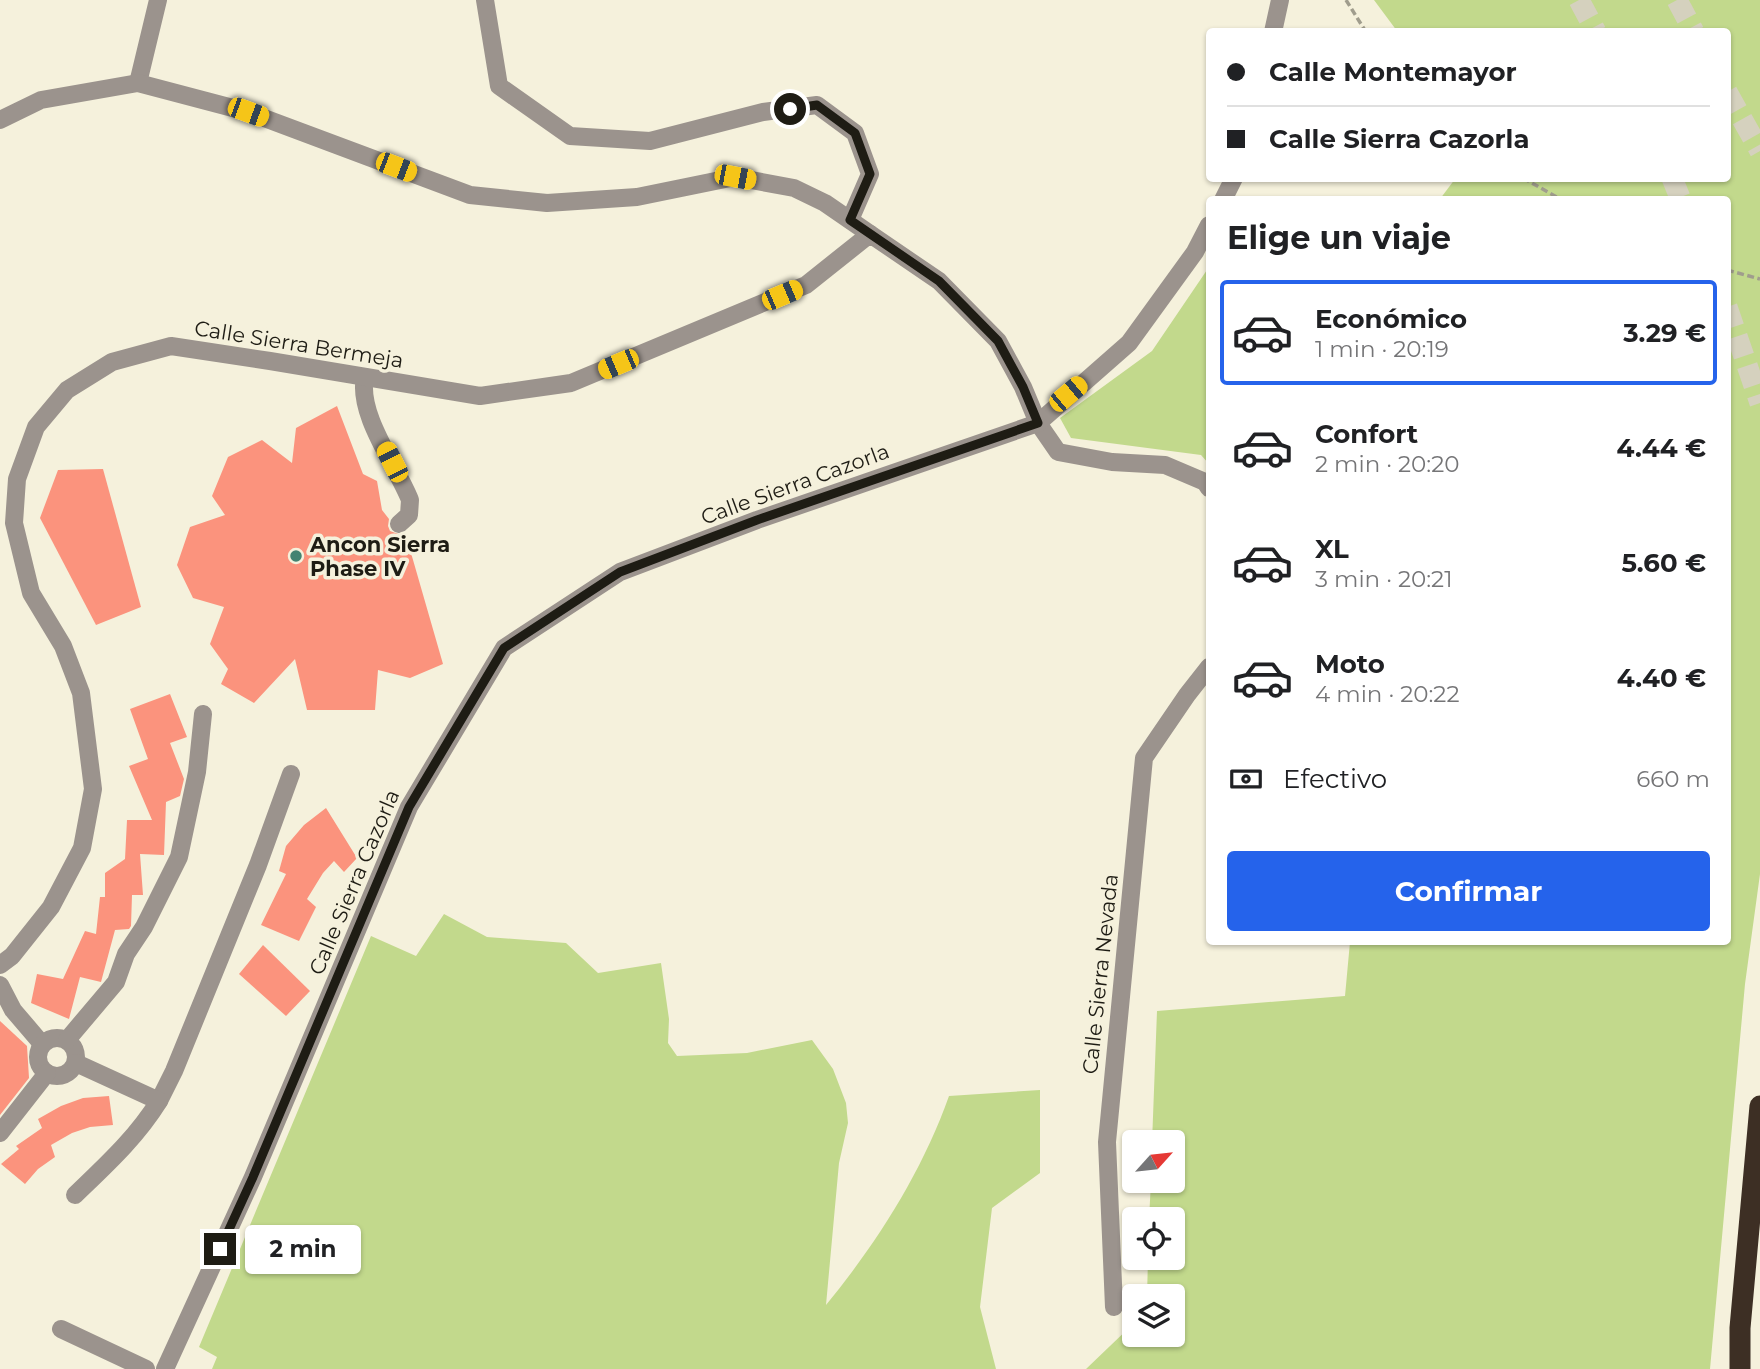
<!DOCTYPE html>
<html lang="es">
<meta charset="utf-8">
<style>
body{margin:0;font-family:Montserrat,sans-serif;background:#f2f2f2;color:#202124;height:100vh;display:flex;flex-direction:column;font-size:26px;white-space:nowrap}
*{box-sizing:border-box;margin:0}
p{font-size:23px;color:#757577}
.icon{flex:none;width:38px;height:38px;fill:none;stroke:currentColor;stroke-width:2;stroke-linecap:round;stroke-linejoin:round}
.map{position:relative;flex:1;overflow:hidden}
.drawer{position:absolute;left:1206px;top:196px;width:525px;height:749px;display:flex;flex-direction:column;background:#fff;border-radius:7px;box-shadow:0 2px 5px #0004}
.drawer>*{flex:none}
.top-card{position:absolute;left:1206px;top:28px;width:525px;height:154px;border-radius:7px;box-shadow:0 2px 5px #0004;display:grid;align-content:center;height:154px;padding:0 21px;background:#fff}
.needle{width:46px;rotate:63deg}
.fabs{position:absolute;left:1122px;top:1130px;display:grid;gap:14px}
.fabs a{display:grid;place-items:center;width:63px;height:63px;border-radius:7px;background:#fff;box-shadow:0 2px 5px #0004;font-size:35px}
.end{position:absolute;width:32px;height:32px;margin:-16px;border:9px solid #1e1c14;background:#fff;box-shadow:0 0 0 4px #fff}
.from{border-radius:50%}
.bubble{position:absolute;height:49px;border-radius:7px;background:#fff;box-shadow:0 2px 5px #0004;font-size:23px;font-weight:700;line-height:49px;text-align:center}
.car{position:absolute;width:21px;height:42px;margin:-21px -10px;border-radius:9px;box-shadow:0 0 5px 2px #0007;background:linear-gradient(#f5c518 24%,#345 0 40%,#f5c518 0 76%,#345 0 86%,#f5c518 0)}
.top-card b{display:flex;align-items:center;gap:24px;height:66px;font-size:26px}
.top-card b+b{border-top:2px solid #e0e0e0}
.top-card i{width:18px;height:18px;background:#202124}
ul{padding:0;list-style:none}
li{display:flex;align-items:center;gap:21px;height:105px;margin:0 14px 10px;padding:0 7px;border:4px solid transparent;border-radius:7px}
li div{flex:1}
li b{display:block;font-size:26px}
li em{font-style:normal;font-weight:700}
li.active{border-color:#2563eb}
li>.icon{width:63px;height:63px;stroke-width:1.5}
h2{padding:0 21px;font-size:32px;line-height:84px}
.pay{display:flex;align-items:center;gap:18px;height:77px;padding:0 21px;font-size:26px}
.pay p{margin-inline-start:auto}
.button{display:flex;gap:14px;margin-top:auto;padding:14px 21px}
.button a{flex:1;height:80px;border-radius:7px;background:#2563eb;color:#fff;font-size:28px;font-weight:700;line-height:80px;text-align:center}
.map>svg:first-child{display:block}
</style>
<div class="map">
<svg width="1760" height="1369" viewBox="0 0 1760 1369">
<rect width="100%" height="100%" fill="#f5f1dc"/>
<g fill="#c2d98c">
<polygon points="1374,0 1760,0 1760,874 1745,984 1710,1369 1086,1369 1134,1323 1134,1335 1172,1335 1172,1297 1147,1297 1148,1258 1172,1258 1172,1220 1149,1220 1151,1181 1172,1181 1172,1143 1152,1143 1157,1011 1345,996 1350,942 1727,942 1727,200 1440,199 1455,179 1727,178 1727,32 1397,31"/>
<polygon points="1209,267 1209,464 1201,455 1071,438 1060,418 1152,351"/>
<path d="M444 914 487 937 566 943 598 973 661 963 669 1019 668 1043 677 1056 747 1053 812 1040 833 1069 846 1103 848 1123 839 1163 826 1305C877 1243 922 1172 949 1096L1040 1090V1173L992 1208 980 1307 996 1369H212L217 1357 199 1347 371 936 416 956Z"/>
</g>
<g fill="#fb937d">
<polygon points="337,406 363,474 377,481 382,510 389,519 388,526 390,531 401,535 409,546 443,664 410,678 378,670 375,710 307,710 295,659 254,703 221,684 228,669 210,644 224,607 193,598 177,565 190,527 225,515 212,496 228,457 262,440 292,463 296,428"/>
<polygon points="103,469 141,607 96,625 40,518 58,470"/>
<polygon points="170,694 187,737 170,743 184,779 180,796 166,802 164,855 140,854 143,895 132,895 131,926 129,929 115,930 101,982 80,977 69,1019 31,1003 37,974 63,979 85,931 96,934 100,897 105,897 105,873 125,859 127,820 152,820 129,766 148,759 130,709"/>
<polygon points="326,808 357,858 344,872 334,861 323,873 307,899 316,907 299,941 261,925 286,874 279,871 286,846 304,825"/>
<polygon points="263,945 310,991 286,1016 239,974"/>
<polygon points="0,1021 27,1046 29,1078 0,1115"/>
<polygon points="109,1096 113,1125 90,1127 72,1133 51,1145 55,1157 38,1169 25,1184 1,1164 19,1149 16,1146 42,1128 38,1119 61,1106 83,1098"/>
</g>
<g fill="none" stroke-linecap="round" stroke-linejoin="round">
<g stroke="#d5d1be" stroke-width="21" stroke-dasharray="21 10" stroke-linecap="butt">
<polyline points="1579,0 1596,32"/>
<polyline points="1677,0 1694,32"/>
<polyline points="1727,92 1760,151"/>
<polyline points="1672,178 1681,200"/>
<polyline points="1727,307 1760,403"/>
</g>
<g stroke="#a09d8d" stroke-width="3.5" stroke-dasharray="7 3.5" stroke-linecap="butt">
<polyline points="1346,0 1366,32"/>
<polyline points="1523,178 1562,200"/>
<polyline points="1727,270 1760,279"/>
</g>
<g stroke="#9b938d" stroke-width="18">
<polyline points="485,0 499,86 570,136 650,141 763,112 817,105 855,133 870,174 850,220"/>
<polyline points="1273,32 1280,0"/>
<polyline points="138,83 158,0"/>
<polyline points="0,120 41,100 138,83 248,112 470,195 547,203 637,197 735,177 794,188 825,203 870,234"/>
<polyline points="1223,200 1234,178"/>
<path d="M365 377C357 414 396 465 410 500L409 515 399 524"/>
<polyline points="0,965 12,956 51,907 82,848 93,789 81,693 63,646 31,593 14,523 17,479 36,427 67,390 112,362 171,346 270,361 480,396 571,383 806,285 870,234 939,281 998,341 1023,387 1038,423 1058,452 1112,462 1165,465 1205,482 1209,488"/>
<polyline points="0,985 13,1010 42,1044"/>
<circle cx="57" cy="1057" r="19"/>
<polyline points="67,1040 116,982 126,954 144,927 179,857 197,772 203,714"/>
<polyline points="159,1101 174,1071 258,865 291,774"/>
<polyline points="0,1133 47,1073"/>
<path d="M75 1195C106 1165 136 1138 159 1101L76 1063"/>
<polyline points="1114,1307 1107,1142 1144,758 1187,695 1209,667"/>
<polyline points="61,1329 146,1369"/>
<polyline points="165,1369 253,1177 409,807 504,648 620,572 757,520 1038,423 1129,343 1195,252 1209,225"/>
</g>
<polyline stroke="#3d2f24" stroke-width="21" points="1740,1369 1740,1328 1760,1106"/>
</g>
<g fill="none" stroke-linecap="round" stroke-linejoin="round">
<polyline stroke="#1e1c14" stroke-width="9" points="220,1249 253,1177 409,807 504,648 620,572 757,520 1038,423 1023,387 998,341 939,281 850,220 870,174 855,133 817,105 790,109"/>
</g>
<circle fill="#428371" stroke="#f5f1dc" stroke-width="2.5" cx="296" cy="556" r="7"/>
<g text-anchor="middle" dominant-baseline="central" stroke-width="7" stroke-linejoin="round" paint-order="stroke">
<g font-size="21" fill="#1e1c14" stroke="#f5f1dc">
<text transform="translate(299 344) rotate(9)">Calle Sierra Bermeja</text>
<text transform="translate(795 484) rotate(-20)">Calle Sierra Cazorla</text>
<text transform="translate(354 882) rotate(-67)">Calle Sierra Cazorla</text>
<text transform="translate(1100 974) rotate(-84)">Calle Sierra Nevada</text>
</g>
<g font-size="21" font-weight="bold" fill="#1e1c14" stroke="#f5f1dc" text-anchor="start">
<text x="310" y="544">Ancon Sierra<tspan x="310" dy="24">Phase IV</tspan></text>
</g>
</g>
</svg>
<div class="fabs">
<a><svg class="needle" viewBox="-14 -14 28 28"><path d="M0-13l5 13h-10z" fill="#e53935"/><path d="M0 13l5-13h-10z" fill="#757577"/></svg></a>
<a><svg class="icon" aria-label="locate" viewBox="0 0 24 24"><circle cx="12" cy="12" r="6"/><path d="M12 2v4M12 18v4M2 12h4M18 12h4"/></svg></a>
<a><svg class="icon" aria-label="layers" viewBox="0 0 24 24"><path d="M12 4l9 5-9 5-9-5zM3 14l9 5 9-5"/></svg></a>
</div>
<i class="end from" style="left:790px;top:109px"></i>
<i class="end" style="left:220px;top:1249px"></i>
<div class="bubble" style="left:245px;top:1225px;width:116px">2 min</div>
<i class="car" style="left:248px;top:112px;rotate:110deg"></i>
<i class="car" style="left:396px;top:167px;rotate:111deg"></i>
<i class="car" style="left:735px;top:177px;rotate:101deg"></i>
<i class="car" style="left:782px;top:295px;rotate:67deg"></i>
<i class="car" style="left:618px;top:364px;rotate:247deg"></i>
<i class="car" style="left:1068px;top:394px;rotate:50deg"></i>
<i class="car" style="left:392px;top:462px;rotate:333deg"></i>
<div class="top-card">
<b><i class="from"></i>Calle Montemayor</b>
<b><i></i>Calle Sierra Cazorla</b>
</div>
<section class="drawer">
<h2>Elige un viaje</h2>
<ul>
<li class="active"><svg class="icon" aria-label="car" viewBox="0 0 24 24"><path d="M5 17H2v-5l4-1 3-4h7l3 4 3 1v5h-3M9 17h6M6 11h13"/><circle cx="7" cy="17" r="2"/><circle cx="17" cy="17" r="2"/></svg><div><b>Económico</b><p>1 min · 20:19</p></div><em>3.29 €</em></li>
<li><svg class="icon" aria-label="car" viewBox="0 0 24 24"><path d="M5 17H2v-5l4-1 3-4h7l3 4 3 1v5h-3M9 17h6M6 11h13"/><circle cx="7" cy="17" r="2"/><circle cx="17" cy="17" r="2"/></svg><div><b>Confort</b><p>2 min · 20:20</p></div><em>4.44 €</em></li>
<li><svg class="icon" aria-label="car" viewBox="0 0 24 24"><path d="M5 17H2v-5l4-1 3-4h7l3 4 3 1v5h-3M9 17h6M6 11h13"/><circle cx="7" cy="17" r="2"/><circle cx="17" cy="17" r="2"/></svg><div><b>XL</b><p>3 min · 20:21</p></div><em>5.60 €</em></li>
<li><svg class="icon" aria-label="car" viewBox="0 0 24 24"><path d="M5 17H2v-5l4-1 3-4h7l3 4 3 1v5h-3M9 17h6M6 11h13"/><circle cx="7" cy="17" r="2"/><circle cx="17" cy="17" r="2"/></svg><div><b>Moto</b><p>4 min · 20:22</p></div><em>4.40 €</em></li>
</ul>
<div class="pay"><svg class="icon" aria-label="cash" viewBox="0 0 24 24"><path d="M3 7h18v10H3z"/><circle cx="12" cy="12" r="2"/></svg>Efectivo<p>660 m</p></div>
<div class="button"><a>Confirmar</a></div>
</section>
</div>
